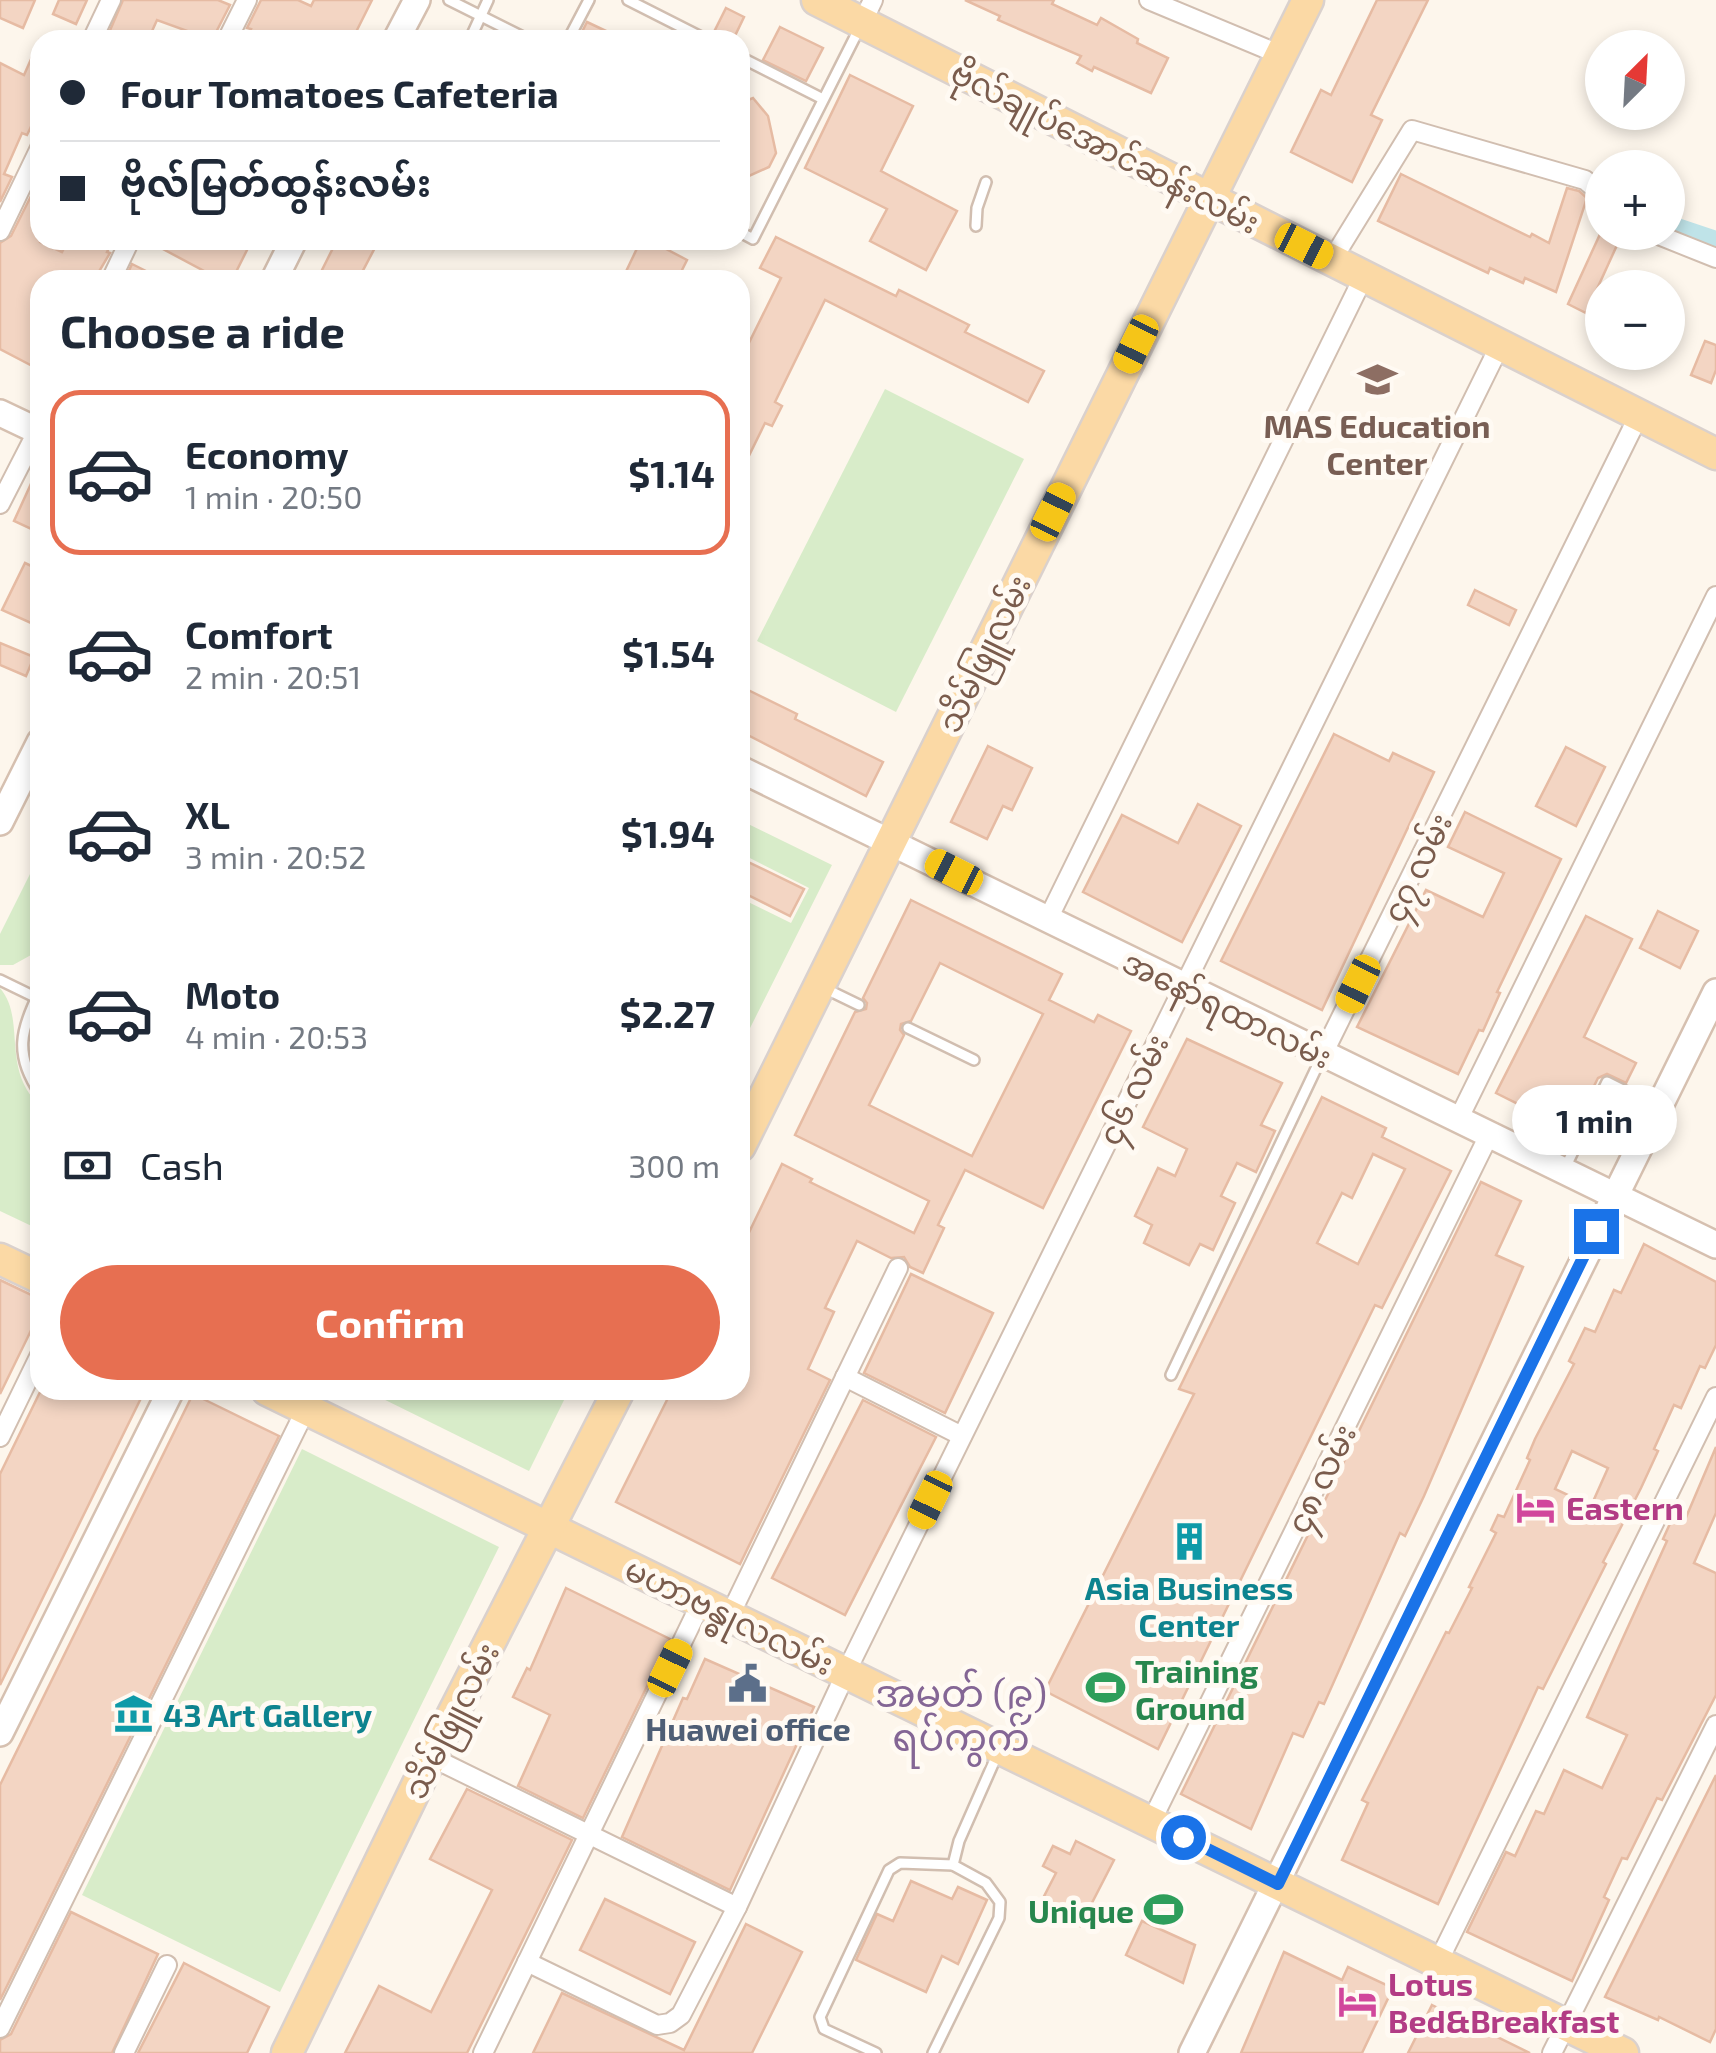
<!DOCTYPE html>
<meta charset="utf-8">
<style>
body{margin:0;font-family:"Exo 2","Noto Sans Myanmar",sans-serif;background:#f2f2f3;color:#1f2937;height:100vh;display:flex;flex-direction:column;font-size:38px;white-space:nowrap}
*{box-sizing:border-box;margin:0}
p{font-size:32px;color:#747a83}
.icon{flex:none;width:55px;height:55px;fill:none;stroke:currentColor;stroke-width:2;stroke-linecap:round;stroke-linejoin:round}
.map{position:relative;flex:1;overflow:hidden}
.panel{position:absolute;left:30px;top:270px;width:720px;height:1130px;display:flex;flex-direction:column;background:#fff;border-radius:30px;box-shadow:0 5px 15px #0003}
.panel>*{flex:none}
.top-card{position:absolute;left:30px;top:30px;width:720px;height:220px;border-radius:30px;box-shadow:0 5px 15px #0003;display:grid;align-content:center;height:220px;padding:0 30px;background:#fff}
.needle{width:65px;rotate:24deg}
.fabs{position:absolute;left:1585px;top:30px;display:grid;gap:20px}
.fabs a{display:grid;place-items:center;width:100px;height:100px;border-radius:50%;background:#fff;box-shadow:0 5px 15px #0003;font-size:50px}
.end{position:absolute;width:45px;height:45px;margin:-22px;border:12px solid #1a73e8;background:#fff;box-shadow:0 0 0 5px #fff}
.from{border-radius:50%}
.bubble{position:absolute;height:70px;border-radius:35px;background:#fff;box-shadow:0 5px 15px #0003;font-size:32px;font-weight:700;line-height:70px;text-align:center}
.car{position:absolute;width:30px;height:60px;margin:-30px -15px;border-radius:12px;box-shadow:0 0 8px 2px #0007;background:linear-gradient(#f5c518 24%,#345 0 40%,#f5c518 0 76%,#345 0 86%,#f5c518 0)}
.top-card b{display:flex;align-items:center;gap:35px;height:95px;font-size:38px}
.top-card b+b{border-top:2px solid #e0e1e3}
.top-card i{width:25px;height:25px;background:#1f2937}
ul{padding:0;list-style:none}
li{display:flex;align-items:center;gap:30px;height:165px;margin:0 20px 15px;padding:0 10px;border:5px solid transparent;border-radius:30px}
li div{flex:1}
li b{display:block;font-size:38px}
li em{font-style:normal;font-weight:700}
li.active{border-color:#e76f51}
li>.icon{width:90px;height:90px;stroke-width:1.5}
h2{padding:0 30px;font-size:45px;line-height:120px}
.pay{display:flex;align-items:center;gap:25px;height:110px;padding:0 30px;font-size:38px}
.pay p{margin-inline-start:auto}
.primary-button{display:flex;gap:20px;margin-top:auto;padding:20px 30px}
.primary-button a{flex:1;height:115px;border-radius:60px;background:#e76f51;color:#fff;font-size:40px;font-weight:700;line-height:115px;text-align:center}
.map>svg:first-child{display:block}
</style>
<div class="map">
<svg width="1716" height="2053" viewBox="0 0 1716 2053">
<rect width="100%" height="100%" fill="#fdf6ec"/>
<g fill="#d8ecc9">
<polygon points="885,389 1024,459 896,712 757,641"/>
<polygon points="740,820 832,865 740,1048 740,898 791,923 809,888 740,853"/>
<polygon points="40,854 40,950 13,965 0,965 0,934"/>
<path d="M0 988C27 1020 0 1068 40 1106V1230L0 1211Z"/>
<path d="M40 1004V1074C26 1053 28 1025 40 1004Z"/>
<polygon points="365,1390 569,1390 529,1471"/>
<polygon points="302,1449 499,1547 280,1992 82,1895"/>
</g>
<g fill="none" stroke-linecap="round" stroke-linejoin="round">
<polyline stroke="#bfe3e8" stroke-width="20" points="1668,225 1716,241"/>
</g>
<g fill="#f3d5c3" stroke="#e6bba3" stroke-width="2.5" fill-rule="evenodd">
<polygon points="0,0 35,0 23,28 0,18"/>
<polygon points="59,0 87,0 76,24 53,14"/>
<polygon points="123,0 218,0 230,5 212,40 157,20 148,40 119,40 108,35"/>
<polygon points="261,0 298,0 311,6 314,0 372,0 352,40 246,40 251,29 247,28"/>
<polygon points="965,0 1054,0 1052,4 1097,25 1101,18 1138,39 1137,43 1168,58 1151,93 1094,67 1092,71 1077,63 1081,56 998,20 1000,16"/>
<polygon points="1377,0 1428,0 1371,115 1382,120 1352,182 1291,152 1321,90 1331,95"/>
<polygon points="726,8 744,17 733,40 720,40 713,34"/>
<polygon points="587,22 625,40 578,40"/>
<polygon points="780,27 823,48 806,81 763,60"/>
<polygon points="40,39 40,108 27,135 22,133 4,174 12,177 0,202 0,63 24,75"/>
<polygon points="850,75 913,106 881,171 957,211 926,270 870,241 887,209 805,168"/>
<polygon points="753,98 768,116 776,153 769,167 740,180 740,103"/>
<polygon points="1401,174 1530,237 1532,234 1549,243 1567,188 1579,191 1587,198 1556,292 1525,278 1523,283 1490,268 1488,273 1378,221"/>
<polygon points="35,188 40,191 40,242 62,252 68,240 113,240 107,252 110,253 94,280 40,280 40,370 0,349 0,243 11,236"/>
<polygon points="1601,232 1623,232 1586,313 1568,304"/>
<polygon points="776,237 896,296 899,290 969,325 965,332 1044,371 1028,402 825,300 775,402 782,406 772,426 765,423 740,474 740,361 781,278 760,268"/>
<polygon points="146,240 252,240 232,280 221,280"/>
<polygon points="337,240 379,240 358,280 317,280"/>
<polygon points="641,240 649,240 687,260 677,280 622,280"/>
<polygon points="132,264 164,280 126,277"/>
<polygon points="1705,341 1716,345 1716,370 1711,383 1691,375"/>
<polygon points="40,464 40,533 14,521"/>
<polygon points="25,563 40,570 40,627 2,610"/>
<polygon points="1475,590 1516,610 1509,625 1468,605"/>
<polygon points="0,643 34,657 26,676 0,665"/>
<polygon points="740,686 797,714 795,719 883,762 866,796 740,731"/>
<polygon points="1334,734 1389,761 1393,753 1434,772 1322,1010 1221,961"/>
<polygon points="988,746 1032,768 1012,810 1003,806 987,839 951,822"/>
<polygon points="1566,747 1605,767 1576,826 1536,806"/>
<polygon points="1198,804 1241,826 1182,942 1083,892 1122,815 1178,843"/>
<polygon points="1465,812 1561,859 1497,992 1500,993 1483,1031 1479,1030 1458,1074 1357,1027 1426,890 1483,917 1504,873 1448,847"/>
<polygon points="740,858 804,889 790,916 740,891"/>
<path d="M911 900 1062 974 1049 1000 1094 1022 1098 1015 1131 1031 1043 1208 965 1170 938 1225 944 1228 923 1273 910 1267 904 1257 891 1258 857 1241 825 1308 834 1312 808 1369 830 1380 740 1564 616 1502 672 1390H740V1251L782 1164 812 1179 810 1182 914 1233 929 1201 795 1135 855 1012 866 1009 867 1003 863 998ZM940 963 1043 1014 972 1156 869 1105 904 1035 900 1030 901 1024 911 1021Z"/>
<polygon points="1658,911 1698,931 1680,968 1640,948"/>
<polygon points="1586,916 1632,939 1584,1037 1636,1063 1626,1083 1607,1074 1598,1078 1572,1131 1496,1093"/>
<polygon points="1187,1039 1282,1083 1261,1125 1275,1131 1256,1172 1237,1163 1221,1196 1235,1203 1213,1250 1200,1244 1189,1265 1144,1243 1152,1225 1135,1216 1158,1168 1175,1176 1187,1149 1143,1127"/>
<path d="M1322 1097 1386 1128 1382 1137 1451 1171 1382 1308 1375 1305 1158 1749 1045 1691 1194 1394 1179 1389ZM1373 1154 1405 1169 1358 1264 1317 1243 1342 1193 1352 1198Z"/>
<polygon points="1481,1182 1521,1201 1496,1255 1523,1267 1424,1496 1405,1536 1400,1533 1324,1704 1319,1702 1303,1737 1293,1733 1251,1829 1181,1794"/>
<path d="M1644 1244 1716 1282V1345L1705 1368 1700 1366 1681 1408 1674 1405 1654 1449 1658 1451 1641 1488 1603 1562 1606 1564 1543 1689 1538 1687 1438 1904 1342 1860 1368 1803 1362 1800 1446 1632 1449 1633 1472 1588 1469 1587 1496 1533 1491 1530 1498 1515 1504 1517 1530 1460 1527 1458 1535 1439 1574 1364 1569 1361 1585 1328 1595 1332 1614 1290 1621 1293ZM1572 1451 1608 1468 1591 1506 1555 1489Z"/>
<polygon points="911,1274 993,1313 945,1413 864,1373"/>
<polygon points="0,1280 40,1299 40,1312 0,1394"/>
<polygon points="41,1390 145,1390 0,1685 0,1474"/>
<polygon points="193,1394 279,1436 0,2000 0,1785"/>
<polygon points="863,1400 936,1437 845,1615 772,1578"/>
<polygon points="1716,1447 1716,1513 1694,1563 1716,1573 1716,1695 1662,1800 1657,1798 1627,1859 1622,1858 1604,1897 1609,1900 1572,1981 1467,1932 1506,1852 1515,1856 1536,1811 1544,1814 1564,1770 1602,1788 1627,1735 1587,1717 1667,1541 1663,1539 1673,1517 1684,1522"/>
<polygon points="566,1588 670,1639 583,1818 518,1786 550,1715 513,1697 527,1668 530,1670"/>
<polygon points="705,1659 814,1707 730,1890 622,1837 683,1698 687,1699"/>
<polygon points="1716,1775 1716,2029 1710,2042 1659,2017 1658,2020 1605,1997"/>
<polygon points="467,1789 572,1840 467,2053 345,2053 379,1986 431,2012 492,1890 430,1859"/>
<polygon points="1076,1841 1114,1860 1080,1926 1039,1906 1056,1873 1043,1866 1053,1846 1070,1854"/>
<polygon points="911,1881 952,1899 958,1887 987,1900 958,1964 942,1956 926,1992 856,1960 877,1914 893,1921"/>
<polygon points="605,1899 695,1942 670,1994 580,1950"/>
<polygon points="71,1912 158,1954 112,2053 0,2053 0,2040 11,2034"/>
<polygon points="1142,1921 1195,1945 1183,1983 1126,1955"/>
<polygon points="746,1924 802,1952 752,2053 533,2053 562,1993 684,2050"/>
<polygon points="1284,1952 1342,1980 1348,1967 1393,1988 1362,2053 1241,2053"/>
<polygon points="184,1963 269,2007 247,2053 138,2053"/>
<polygon points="1432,2005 1530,2053 1408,2053"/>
</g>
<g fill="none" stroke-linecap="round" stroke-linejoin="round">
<defs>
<g id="lane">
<polyline points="449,0 529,40"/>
<polyline points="628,0 707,40"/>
<polyline points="473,40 471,37 488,0"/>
<polyline points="568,40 589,0"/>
<polyline points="740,57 823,99"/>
<polyline points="976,226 977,208 986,182"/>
<polyline points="740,232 753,239 861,25"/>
<polyline points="0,980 37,998"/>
<polyline points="826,989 859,1005"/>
<path d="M40 991C20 1030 14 1055 40 1093"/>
<polyline points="908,1028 974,1060"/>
<polyline points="1565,1168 1607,1082 1655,1106"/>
<polyline points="1171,1375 1322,1056"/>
<polyline points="876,2053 824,2029 820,2017 889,1870 900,1863 953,1865"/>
<polyline points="933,2053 999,1918 1000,1902 986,1883 953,1865 959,1841 997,1755"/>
</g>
<g id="street">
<polyline points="1149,0 1281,55"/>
<polyline points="862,23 873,0"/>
<polyline points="92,40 111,0"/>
<polyline points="227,40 247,0"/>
<polyline points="0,231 40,148"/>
<polyline points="1651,232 1716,258"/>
<polyline points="1340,247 1412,130 1585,180 1602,194"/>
<polyline points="111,280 130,240"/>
<polyline points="0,504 40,426"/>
<polyline points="1048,919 1364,276"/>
<polyline points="1323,1054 1639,415"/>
<polyline points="1458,1120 1716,596"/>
<polyline points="845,1377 962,1436"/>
<polyline points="0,1437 40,1355"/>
<polyline points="730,1615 898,1268"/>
<polyline points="431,1757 737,1907"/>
<polyline points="1151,1822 1489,1135"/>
<polyline points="527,1962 657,2025 670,2023 681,2015 737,1907 852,1660 1500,345"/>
<polyline points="1438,1962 1716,1397"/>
<polyline points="0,2028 306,1409"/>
<polyline points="124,2053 167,1965"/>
<polyline points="483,2053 702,1601"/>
<polyline points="1552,2053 1716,1725"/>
</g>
<g id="secondary">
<polyline points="396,40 417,0"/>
<polyline points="274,280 294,240"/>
<polyline points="0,413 40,432"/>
<polyline points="740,769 1716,1245"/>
<polyline points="0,822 40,742"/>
<polyline points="0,1733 171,1390"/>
<polyline points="1192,2053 1716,992"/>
</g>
<g id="primary">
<polyline points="817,0 1716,454"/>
<polyline points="740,1146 1308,0"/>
<polyline points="0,1259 40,1278"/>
<polyline points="267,1390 1623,2053"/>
<polyline points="287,2053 431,1757 619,1390"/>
</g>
</defs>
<use href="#lane" stroke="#d1beb0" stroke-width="14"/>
<use href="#street" stroke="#d1beb0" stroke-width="22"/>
<use href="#secondary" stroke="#d6c0b0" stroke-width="30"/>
<use href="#primary" stroke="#dad1cd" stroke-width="35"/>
<use href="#lane" stroke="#fff" stroke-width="9"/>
<use href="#street" stroke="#fff" stroke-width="18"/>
<use href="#secondary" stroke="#fff" stroke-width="25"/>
<use href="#primary" stroke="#fbd9a5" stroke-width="30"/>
</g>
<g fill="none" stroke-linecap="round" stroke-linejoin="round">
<polyline stroke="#1a73e8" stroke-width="12" points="1183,1837 1278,1884 1596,1231"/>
</g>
<defs>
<symbol id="school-bare" viewBox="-9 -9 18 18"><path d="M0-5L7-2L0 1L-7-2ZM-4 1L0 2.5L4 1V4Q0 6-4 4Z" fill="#8d6e63" stroke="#fffaf3" stroke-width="2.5" paint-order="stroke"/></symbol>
<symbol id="hotel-bare" viewBox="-9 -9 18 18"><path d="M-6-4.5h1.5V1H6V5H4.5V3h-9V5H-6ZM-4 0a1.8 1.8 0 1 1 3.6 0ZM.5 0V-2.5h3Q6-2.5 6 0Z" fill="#d1479c" stroke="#fffaf3" stroke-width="2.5" paint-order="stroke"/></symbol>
<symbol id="building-bare" viewBox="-9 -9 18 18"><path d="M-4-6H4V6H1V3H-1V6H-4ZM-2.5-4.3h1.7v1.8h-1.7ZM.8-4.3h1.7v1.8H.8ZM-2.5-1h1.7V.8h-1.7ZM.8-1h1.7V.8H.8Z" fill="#0f9aa8" stroke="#fffaf3" stroke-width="2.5" paint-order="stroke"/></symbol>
<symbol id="civic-bare" viewBox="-9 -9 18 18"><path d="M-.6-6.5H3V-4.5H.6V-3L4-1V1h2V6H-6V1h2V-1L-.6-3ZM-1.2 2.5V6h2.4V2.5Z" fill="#5c6f8a" stroke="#fffaf3" stroke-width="2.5" paint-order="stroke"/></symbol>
<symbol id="stadium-bare" viewBox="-9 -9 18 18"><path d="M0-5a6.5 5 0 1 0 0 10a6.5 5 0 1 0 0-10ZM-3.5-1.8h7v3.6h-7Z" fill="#2e9e5b" stroke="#fffaf3" stroke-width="2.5" paint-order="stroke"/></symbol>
<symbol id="museum-bare" viewBox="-9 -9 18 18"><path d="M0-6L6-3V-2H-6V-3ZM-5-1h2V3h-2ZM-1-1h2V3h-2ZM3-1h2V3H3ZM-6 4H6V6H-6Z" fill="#0f9aa8" stroke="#fffaf3" stroke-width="2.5" paint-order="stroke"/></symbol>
</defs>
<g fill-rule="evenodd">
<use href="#school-bare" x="1350" y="352" width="55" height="55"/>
<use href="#hotel-bare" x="1508" y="1480" width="55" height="55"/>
<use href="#building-bare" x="1162" y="1514" width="55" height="55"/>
<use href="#civic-bare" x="720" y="1656" width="55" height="55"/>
<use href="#stadium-bare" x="1078" y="1660" width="55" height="55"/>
<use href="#museum-bare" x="106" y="1686" width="55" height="55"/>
<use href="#stadium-bare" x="1136" y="1882" width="55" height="55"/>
<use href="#hotel-bare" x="1330" y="1974" width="55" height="55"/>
</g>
<g text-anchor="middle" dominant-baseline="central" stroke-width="10" stroke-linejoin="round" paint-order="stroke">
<g font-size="32" fill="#7a5c4d" stroke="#fffaf3">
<text transform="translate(1106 146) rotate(27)">ဗိုလ်ချုပ်အောင်ဆန်းလမ်း</text>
<text transform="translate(983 653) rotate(-64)">သိမ်ဖြူလမ်း</text>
<text transform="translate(1416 867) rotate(-64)">၄၇ လမ်း</text>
<text transform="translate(1228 1008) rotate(26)">အနော်ရထာလမ်း</text>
<text transform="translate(1132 1089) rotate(-64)">၄၆ လမ်း</text>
<text transform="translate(1320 1478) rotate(-64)">၄၈ လမ်း</text>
<text transform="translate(730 1615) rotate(26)">မဟာဗန္ဓုလလမ်း</text>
<text transform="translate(450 1720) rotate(-63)">သိမ်ဖြူလမ်း</text>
</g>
<g font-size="32" font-weight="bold" fill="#785e54" stroke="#fffaf3">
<text x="1377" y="425">MAS Education<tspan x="1377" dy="37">Center</tspan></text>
</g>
<g font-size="32" font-weight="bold" fill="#b23c85" stroke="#fffaf3" text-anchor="start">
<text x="1566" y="1507">Eastern</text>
<text x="1388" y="1983">Lotus<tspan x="1388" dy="37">Bed&amp;Breakfast</tspan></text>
</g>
<g font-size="32" font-weight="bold" fill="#0d838f" stroke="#fffaf3">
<text x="1189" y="1587">Asia Business<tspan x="1189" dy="37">Center</tspan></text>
<text x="163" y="1714" text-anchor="start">43 Art Gallery</text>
</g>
<g font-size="32" font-weight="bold" fill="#27864d" stroke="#fffaf3" text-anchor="start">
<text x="1135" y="1670">Training<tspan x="1135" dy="37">Ground</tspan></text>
<text x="1134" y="1910" text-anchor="end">Unique</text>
</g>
<g font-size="32" font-weight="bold" fill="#4e5e75" stroke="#fffaf3">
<text x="748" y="1728">Huawei office</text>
</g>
<g font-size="38" fill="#846695" stroke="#fffaf3">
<text x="961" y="1692">အမှတ် (၉)<tspan x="961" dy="44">ရပ်ကွက်</tspan></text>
</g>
</g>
</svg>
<div class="fabs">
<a><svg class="needle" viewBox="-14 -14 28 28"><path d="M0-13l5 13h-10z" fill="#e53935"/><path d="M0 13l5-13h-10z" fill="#747a83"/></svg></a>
<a>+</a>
<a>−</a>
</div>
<i class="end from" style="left:1183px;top:1837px"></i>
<i class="end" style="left:1596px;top:1231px"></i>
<div class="bubble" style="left:1512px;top:1085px;width:165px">1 min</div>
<i class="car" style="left:1304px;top:246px;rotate:117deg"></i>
<i class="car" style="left:1136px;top:344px;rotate:206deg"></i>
<i class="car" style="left:1053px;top:512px;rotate:26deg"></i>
<i class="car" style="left:954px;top:872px;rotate:297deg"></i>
<i class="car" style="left:1358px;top:984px;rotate:206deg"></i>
<i class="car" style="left:930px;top:1500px;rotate:206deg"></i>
<i class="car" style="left:670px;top:1668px;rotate:26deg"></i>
<div class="top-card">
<b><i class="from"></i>Four Tomatoes Cafeteria</b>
<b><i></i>ဗိုလ်မြတ်ထွန်းလမ်း</b>
</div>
<section class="panel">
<h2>Choose a ride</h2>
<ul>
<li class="active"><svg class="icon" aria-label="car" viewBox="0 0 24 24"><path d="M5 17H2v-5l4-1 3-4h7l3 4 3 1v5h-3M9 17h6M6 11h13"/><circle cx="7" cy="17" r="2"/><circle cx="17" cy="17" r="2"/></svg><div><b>Economy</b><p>1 min · 20:50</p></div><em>$1.14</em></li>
<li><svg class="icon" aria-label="car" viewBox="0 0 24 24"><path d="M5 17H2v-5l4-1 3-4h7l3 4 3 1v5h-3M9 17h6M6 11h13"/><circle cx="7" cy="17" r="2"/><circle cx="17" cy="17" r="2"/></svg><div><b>Comfort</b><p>2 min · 20:51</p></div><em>$1.54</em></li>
<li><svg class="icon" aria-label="car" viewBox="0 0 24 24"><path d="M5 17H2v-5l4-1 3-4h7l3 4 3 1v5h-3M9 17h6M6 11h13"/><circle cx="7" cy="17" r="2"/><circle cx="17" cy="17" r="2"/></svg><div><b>XL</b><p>3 min · 20:52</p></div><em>$1.94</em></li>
<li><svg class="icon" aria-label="car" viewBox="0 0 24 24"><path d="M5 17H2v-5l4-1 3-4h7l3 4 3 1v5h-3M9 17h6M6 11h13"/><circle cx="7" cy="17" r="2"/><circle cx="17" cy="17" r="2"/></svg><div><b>Moto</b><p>4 min · 20:53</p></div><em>$2.27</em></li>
</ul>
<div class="pay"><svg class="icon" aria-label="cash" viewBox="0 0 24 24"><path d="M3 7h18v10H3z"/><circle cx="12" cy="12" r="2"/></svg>Cash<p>300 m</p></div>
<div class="primary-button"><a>Confirm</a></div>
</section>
</div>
